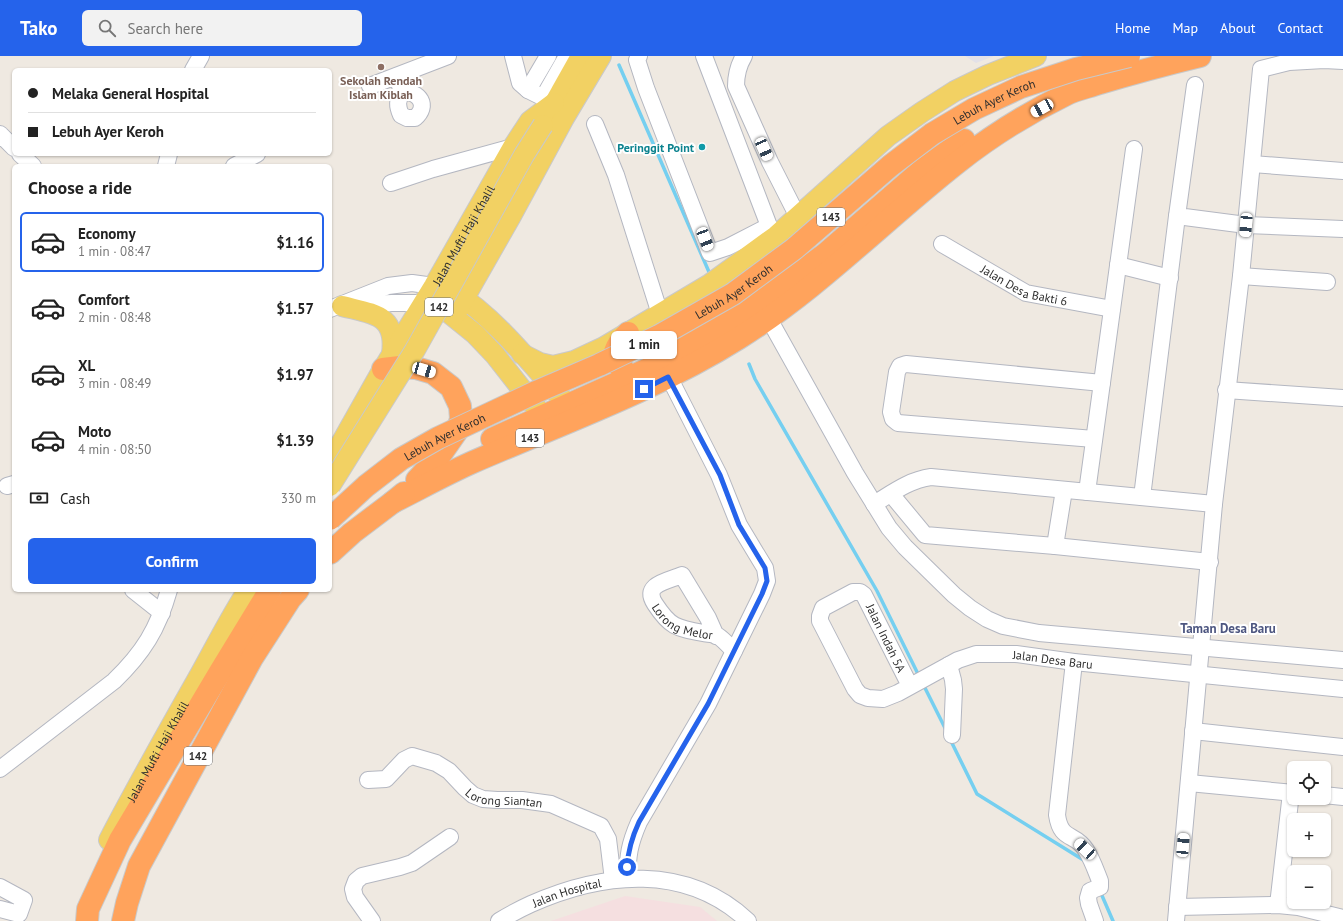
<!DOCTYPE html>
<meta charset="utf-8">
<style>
body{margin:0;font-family:"PT Sans",sans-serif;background:#f2f2f2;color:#222;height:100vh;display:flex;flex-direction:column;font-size:15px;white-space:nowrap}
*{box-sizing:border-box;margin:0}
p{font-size:13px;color:#767676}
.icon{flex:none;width:22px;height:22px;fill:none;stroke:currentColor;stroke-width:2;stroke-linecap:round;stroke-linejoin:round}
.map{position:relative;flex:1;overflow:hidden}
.drawer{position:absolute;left:12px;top:108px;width:320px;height:428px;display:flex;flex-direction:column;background:#fff;border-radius:6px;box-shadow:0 1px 3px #0004}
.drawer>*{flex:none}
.hud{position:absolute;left:12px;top:12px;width:320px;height:88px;border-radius:6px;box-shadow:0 1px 3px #0004;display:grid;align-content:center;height:88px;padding:0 16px;background:#fff}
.controls{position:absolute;left:1287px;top:705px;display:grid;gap:8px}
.controls a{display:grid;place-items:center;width:44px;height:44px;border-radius:6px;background:#fff;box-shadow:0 1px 3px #0004;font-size:20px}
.end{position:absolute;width:18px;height:18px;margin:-9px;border:5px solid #2563eb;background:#fff;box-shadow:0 0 0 2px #fff}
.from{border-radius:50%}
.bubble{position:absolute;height:28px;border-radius:6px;background:#fff;box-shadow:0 1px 3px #0004;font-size:13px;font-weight:700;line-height:28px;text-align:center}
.car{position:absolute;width:12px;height:24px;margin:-12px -6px;border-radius:5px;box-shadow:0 0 3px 1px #0007;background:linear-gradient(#fff 24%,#345 0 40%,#fff 0 76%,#345 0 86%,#fff 0)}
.hud b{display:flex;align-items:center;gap:14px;height:38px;font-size:15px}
.hud b+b{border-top:1px solid #e0e0e0}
.hud i{width:10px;height:10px;background:#222}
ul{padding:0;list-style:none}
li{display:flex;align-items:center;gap:12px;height:60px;margin:0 8px 6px;padding:0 8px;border:2px solid transparent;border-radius:6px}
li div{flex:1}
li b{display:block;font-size:15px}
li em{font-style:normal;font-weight:700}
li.current{border-color:#2563eb}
li>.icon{width:36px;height:36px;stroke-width:1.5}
h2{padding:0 16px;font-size:18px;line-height:48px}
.pay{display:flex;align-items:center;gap:10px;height:44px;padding:0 16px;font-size:15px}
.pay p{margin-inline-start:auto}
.button{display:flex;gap:8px;margin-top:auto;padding:8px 16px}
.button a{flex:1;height:46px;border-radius:6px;background:#2563eb;color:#fff;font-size:16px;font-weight:700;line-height:46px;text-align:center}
header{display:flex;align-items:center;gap:24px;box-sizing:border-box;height:56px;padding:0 20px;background:#2563eb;color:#fff}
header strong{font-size:19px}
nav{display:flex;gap:22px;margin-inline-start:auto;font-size:14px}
.search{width:280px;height:36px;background:#f2f2f2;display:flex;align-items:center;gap:10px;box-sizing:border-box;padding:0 14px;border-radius:6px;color:#767676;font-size:15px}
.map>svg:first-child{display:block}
</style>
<header>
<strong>Tako</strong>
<div class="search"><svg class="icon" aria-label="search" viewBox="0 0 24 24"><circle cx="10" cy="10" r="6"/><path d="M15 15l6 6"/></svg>Search here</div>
<nav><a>Home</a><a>Map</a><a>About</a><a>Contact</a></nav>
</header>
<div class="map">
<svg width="1343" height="865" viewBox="0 0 1343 865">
<rect width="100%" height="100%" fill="#efe9e1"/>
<polygon fill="#e3e1e8" points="965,0 994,0 976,7"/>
<polygon fill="#f5dfe0" points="625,840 700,851 717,865 551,865"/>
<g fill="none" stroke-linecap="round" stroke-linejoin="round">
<g stroke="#75cff0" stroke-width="3.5">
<polyline points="619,9 709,216"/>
<polyline points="749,308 755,323 877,535 919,620"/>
<polyline points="923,628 946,674"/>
<polyline points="950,683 977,738 1085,805"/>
<polyline points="1100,835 1113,865"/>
</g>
<defs>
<g id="minor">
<polyline points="513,0 520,27 528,34 554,47"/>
<polyline points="639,0 637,4 646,32 710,197 728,191 769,170"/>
<polyline points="704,0 769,170 775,178"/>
<path d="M744 0C738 10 736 19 736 30L770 106 798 161"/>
<polyline points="193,14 201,0"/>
<path d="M397 20 402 36C397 45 397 50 401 59L407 62H415C429 50 420 35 402 36"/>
<polyline points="1195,29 1177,160 1246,169 1343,173"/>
<polyline points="370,30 448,0"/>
<polyline points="528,34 548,0"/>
<polyline points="543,42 567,0"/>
<polyline points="595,68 616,119 660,258"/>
<polyline points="0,78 14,92"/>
<polyline points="20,98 33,110"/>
<polyline points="1252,108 1343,115"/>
<polyline points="166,110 169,98"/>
<polyline points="234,110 257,98"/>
<polyline points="391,127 433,113 513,91"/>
<path id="s1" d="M942 188 1026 237 1112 253"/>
<polyline points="1118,209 1170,222"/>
<polyline points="1241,220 1327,226"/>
<polyline points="353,249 392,247 423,247"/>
<polyline points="330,253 388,230 412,227 434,230"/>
<polyline points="769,263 855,417 889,472 905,491 954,539 970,552 987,563 1003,570 1039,577 1343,604"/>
<polyline points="1226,334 1343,342"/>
<polyline points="1094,383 898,367 893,363 891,356 897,316 900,310 906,308 1102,327"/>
<polyline points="7,430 14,428"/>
<polyline points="1087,436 1134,93"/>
<polyline points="891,438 925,479 1055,490 1210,506"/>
<polyline points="1142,441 1177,160"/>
<path d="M874 448C892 437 909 424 931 421L1214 448"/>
<polyline points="1055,490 1064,434"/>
<polyline points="133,534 162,557"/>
<path id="s2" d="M716 580 708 562 682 519C668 525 642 528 655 548 670 571 676 572 703 577 707 578 714 578 718 580 724 584 729 590 734 595"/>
<path d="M1074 606 1057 759C1061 786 1075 776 1086 794 1092 803 1096 815 1100 825V831L1090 835 1088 842 1089 848 1095 865"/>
<polyline points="949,609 953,624 954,633 952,679"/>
<path id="s3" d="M910 630 864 539 860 536H853L823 552 820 560V565L855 633 860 639 868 642 883 643 898 637 958 604 976 598H1016L1074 606 1343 633"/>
<polyline points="1193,675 1343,691"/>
<path d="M0 713 114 625C143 597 158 573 169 534"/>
<path id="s4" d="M368 724 386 723 404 704 412 700 436 707 449 715 465 732 473 739 483 743 497 744H522L551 748 601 770 608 783 613 824"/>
<polyline points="1189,727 1294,737"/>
<polyline points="1324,739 1343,741"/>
<path d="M627 823C628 799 629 789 639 766L708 648 762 538 767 525 765 512 739 469 719 419 669 321"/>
<polyline points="0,831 24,844 19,858 0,853"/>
<polyline points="1278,849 1291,737"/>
<polyline points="1177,851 1278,849 1298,851 1343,862"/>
<polyline points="372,865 355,841 353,833 356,825 362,820 400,811 412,807 450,781"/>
<path id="s5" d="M499 865C509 859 520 853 531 848 603 816 686 807 748 865"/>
<polyline points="1176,865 1214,448 1241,220 1261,13 1289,6 1324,4 1343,5"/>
</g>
<g id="major">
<polyline points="548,59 581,0"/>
<path d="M453 235C497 263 533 310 567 348"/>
<path d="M342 250C373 258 397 258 392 298"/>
<polyline points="444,253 475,278 495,299 542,359"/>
<polyline points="454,260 511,160 564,62 601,0"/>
<polyline points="522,298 540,307 553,310 574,305 604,291 710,228 776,180 888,80 922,56 955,35 988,19 1036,0"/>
<path id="s6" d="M330 407 383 313 434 230 513 91 530 65 554 47"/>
<path id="s7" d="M109 784C137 730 167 677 197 624 214 594 229 563 248 534"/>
</g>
<g id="highway">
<polyline points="383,313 400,311 416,312 433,317 451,331 460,350 461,363 457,375 441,398 417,424"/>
<path d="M623 313C607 301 617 288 628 277"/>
<polyline points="492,383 648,313 733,262 777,233 824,199 922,114 964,84"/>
<path d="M393 446C419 433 446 418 473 406 563 367 656 334 739 282 819 232 884 164 958 106 991 80 1028 57 1065 39 1076 33 1089 31 1100 27 1133 17 1167 8 1200 0"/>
<polyline points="330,497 352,477 393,446 404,437"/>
<polyline points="87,865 88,853 120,784 220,616 270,534"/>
<polyline points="123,865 127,847 139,810 252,602 290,543 298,534"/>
</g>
</defs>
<use href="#minor" stroke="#b4b7c1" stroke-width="18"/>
<use href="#major" stroke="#c9c9c9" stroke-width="22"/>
<use href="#highway" stroke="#c9c9c9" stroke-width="24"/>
<use href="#minor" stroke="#fff" stroke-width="16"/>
<use href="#major" stroke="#f2d163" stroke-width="20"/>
<use href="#highway" stroke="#ffa35c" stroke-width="22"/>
<defs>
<polyline id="major-bridge" points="330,430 415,294 524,99 543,69"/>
<g id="highway-bridge">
<path id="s8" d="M330 463 366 430 401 403 438 382 536 336 599 309 659 280 733 238 794 193 890 110 932 78 974 53 1021 31 1076 13 1129 0"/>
</g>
</defs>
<use href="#major-bridge" stroke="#c9c9c9" stroke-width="22" stroke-linecap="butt"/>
<use href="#highway-bridge" stroke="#c9c9c9" stroke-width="24" stroke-linecap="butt"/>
<use href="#major-bridge" stroke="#f2d163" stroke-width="20"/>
<use href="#highway-bridge" stroke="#ffa35c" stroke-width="22"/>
</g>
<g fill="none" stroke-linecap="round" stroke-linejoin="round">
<path stroke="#2563eb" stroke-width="5" d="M627 811C628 795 632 781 639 766L708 648 762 538 767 525 765 512 739 469 720 419 668 321 644 333"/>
</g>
<circle fill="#8d6e63" stroke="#fff" stroke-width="1.5" cx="381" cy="11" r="4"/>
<circle fill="#0f9aa8" stroke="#fff" stroke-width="1.5" cx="702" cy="91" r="4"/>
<g text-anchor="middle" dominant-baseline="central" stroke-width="4" stroke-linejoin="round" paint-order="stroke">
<g fill="#fff" stroke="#6d6d6d" stroke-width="1">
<rect x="817" y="152" width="28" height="18" rx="3"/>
<rect x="425" y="242" width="28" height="18" rx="3"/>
<rect x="516" y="373" width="28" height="18" rx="3"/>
<rect x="184" y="691" width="28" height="18" rx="3"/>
</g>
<g font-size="11" font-weight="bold" fill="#2e2e2e">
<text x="831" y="161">143</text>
<text x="439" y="251">142</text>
<text x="530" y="382">143</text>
<text x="198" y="700">142</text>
</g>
<g font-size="12" font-weight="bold" fill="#785e54" stroke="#fff">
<text x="381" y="24">Sekolah Rendah<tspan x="381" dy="14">Islam Kiblah</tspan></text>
</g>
<g font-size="12" fill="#2e2e2e" stroke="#fff">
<text stroke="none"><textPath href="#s8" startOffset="790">Lebuh Ayer Keroh</textPath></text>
<text stroke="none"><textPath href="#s6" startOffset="264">Jalan Mufti Haji Khalil</textPath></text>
<text stroke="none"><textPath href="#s1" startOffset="93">Jalan Desa Bakti 6</textPath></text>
<text stroke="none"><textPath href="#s8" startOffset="466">Lebuh Ayer Keroh</textPath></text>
<text stroke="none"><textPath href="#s8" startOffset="142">Lebuh Ayer Keroh</textPath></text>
<text stroke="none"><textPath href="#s2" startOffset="153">Lorong Melor</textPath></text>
<text transform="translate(886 582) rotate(64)">Jalan Indah 5A</text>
<text stroke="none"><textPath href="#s3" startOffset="450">Jalan Desa Baru</textPath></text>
<text stroke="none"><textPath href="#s7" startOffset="101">Jalan Mufti Haji Khalil</textPath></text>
<text stroke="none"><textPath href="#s4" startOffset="159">Lorong Siantan</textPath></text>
<text stroke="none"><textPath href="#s5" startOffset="74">Jalan Hospital</textPath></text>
</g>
<g font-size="12" font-weight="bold" fill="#0d838f" stroke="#fff" text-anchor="end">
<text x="694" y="91">Peringgit Point</text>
</g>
<g font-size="13" font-weight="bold" fill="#4d5680" stroke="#fff">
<text x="1228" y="572">Taman Desa Baru</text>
</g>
</g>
</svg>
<div class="controls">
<a><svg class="icon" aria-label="locate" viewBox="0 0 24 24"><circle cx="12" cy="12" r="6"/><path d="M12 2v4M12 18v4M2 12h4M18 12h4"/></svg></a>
<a>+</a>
<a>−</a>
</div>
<i class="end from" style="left:627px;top:811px"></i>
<i class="end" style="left:644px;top:333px"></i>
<div class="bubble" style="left:611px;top:275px;width:66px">1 min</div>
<i class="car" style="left:1042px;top:52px;rotate:241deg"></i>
<i class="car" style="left:764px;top:93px;rotate:156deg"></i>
<i class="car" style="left:1246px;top:169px;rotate:185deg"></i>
<i class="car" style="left:705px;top:183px;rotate:159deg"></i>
<i class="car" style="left:424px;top:314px;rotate:106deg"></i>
<i class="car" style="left:1183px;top:789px;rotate:5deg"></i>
<i class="car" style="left:1085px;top:793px;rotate:313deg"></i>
<div class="hud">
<b><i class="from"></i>Melaka General Hospital</b>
<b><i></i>Lebuh Ayer Keroh</b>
</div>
<section class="drawer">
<h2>Choose a ride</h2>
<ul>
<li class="current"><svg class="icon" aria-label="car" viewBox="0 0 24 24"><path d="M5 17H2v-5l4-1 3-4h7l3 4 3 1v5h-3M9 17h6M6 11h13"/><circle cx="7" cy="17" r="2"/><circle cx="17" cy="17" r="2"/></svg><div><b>Economy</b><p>1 min · 08:47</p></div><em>$1.16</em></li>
<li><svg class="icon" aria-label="car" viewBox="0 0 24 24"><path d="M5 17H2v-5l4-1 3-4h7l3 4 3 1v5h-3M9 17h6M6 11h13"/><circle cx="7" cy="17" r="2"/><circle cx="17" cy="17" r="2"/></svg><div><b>Comfort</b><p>2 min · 08:48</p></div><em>$1.57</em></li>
<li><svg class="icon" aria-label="car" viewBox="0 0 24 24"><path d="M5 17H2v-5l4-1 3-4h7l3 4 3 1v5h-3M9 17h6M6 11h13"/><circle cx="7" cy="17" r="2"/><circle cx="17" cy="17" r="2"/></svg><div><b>XL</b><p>3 min · 08:49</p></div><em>$1.97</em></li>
<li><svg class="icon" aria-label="car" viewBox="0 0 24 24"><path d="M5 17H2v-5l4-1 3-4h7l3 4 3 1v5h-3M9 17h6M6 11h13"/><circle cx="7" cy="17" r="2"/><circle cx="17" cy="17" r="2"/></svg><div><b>Moto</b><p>4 min · 08:50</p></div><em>$1.39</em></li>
</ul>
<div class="pay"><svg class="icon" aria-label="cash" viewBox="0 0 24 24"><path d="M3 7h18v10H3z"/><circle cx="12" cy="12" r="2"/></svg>Cash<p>330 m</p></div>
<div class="button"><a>Confirm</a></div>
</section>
</div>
